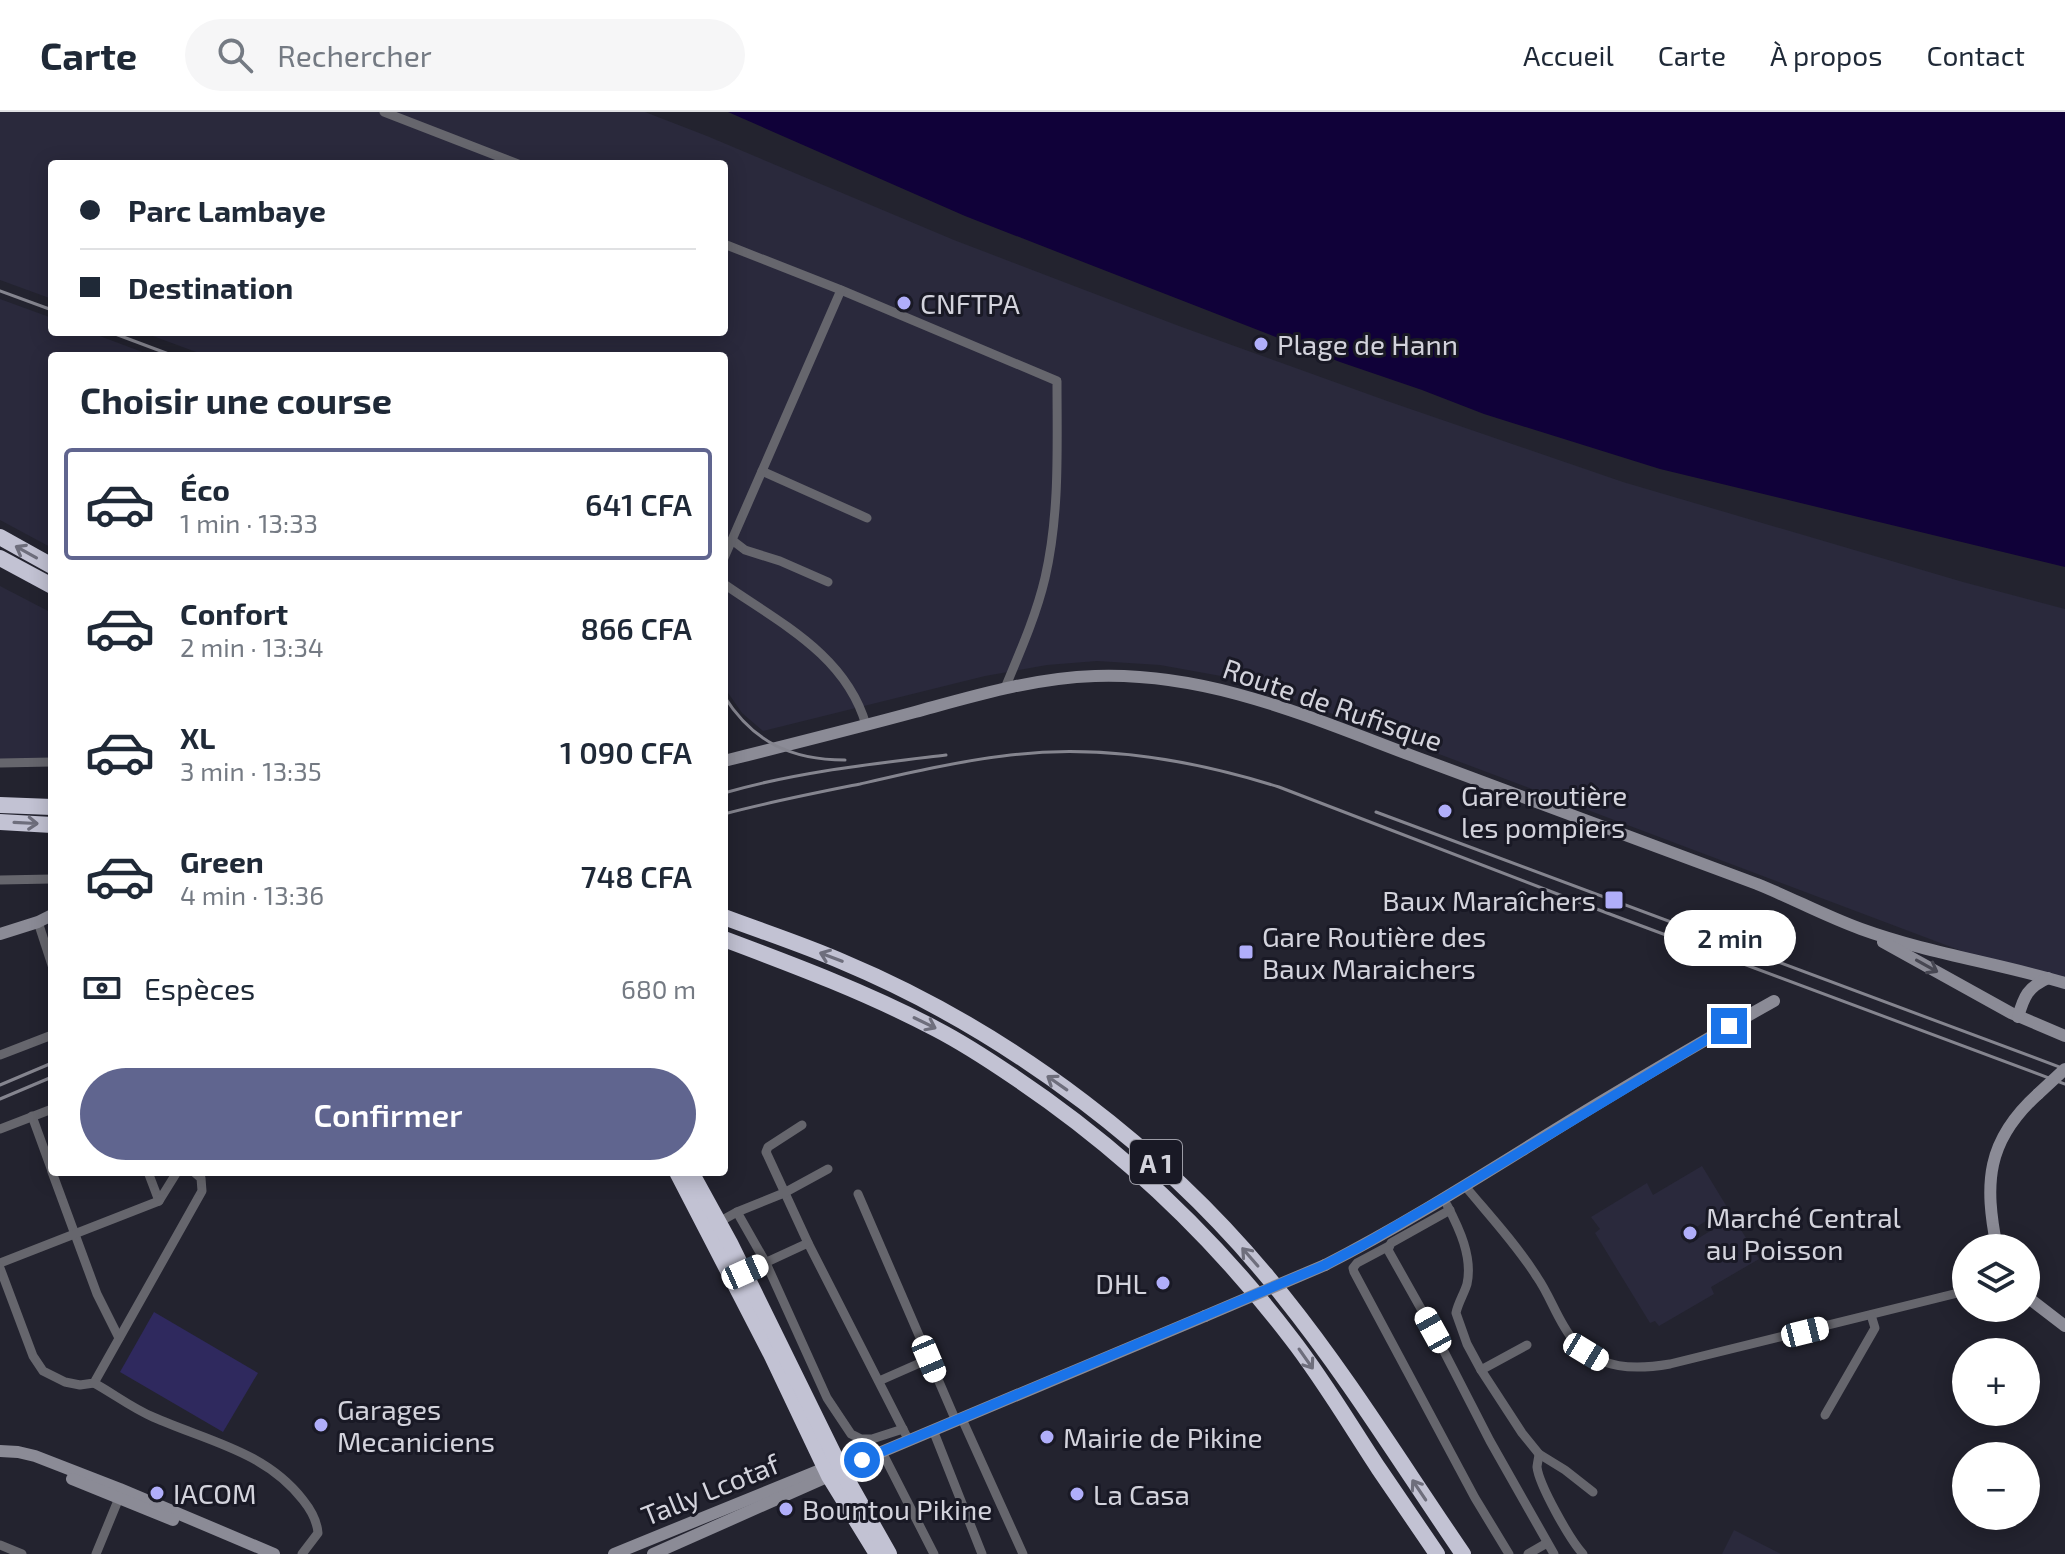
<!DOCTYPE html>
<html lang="fr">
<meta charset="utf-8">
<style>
body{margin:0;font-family:"Exo 2",sans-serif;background:#f6f6f7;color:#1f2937;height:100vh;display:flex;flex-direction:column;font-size:30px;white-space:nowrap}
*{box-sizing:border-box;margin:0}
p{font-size:26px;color:#747a83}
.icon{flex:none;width:44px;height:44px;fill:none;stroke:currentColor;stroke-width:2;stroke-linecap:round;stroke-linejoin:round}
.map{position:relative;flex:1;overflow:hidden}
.side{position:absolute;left:48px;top:240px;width:680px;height:824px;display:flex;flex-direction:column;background:#fff;border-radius:8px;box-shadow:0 4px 20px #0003}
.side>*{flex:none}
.hud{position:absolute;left:48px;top:48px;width:680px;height:176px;border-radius:8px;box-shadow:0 4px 20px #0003;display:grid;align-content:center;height:176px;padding:0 32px;background:#fff}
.tools{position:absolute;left:1952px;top:1122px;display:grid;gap:16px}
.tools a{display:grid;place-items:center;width:88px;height:88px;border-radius:50%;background:#fff;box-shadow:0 4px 20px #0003;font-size:40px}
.end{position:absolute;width:36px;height:36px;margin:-18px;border:10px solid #1a73e8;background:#fff;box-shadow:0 0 0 4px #fff}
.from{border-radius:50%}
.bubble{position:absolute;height:56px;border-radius:28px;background:#fff;box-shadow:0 4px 20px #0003;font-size:26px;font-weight:600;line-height:56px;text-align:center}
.car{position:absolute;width:24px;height:48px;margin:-24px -12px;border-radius:10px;box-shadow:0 0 6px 2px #0007;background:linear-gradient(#fff 24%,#345 0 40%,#fff 0 76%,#345 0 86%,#fff 0)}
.hud b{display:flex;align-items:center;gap:28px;height:76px;font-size:30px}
.hud b+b{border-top:2px solid #e0e1e3}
.hud i{width:20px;height:20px;background:#1f2937}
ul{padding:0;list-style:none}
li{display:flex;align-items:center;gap:24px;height:112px;margin:0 16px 12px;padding:0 16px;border:4px solid transparent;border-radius:8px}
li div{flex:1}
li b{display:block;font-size:30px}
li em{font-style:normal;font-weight:600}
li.selected{border-color:#60658f}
li>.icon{width:72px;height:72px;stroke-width:1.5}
h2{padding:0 32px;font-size:36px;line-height:96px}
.pay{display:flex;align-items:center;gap:20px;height:88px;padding:0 32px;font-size:30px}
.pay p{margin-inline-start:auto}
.cta{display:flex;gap:16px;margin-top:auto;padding:16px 32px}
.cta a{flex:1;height:92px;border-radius:48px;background:#60658f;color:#fff;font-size:32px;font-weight:600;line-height:92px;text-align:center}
header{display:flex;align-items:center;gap:48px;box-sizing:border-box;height:112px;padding:0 40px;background:#fff;border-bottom:2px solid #e0e1e3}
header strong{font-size:38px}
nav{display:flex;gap:44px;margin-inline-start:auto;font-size:28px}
.search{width:560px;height:72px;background:#f6f6f7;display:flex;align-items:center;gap:20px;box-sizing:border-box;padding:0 28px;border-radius:44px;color:#747a83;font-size:30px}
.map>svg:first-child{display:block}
</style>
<header>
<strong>Carte</strong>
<div class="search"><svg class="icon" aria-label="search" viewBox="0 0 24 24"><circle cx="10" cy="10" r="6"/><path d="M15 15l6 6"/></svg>Rechercher</div>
<nav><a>Accueil</a><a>Carte</a><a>À propos</a><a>Contact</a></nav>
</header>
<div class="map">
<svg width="2065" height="1442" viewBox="0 0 2065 1442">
<rect width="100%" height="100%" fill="#23232f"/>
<g fill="#2a293c">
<polygon points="0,0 645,0 707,24 954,128 1179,214 1390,290 1623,370 1963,470 2065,497 2065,878 1277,581 1221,564 1160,553 1097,549 1047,553 985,564 763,619 742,601 724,575 724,244 207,244 142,220 724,220 724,52 52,52 52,187 0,168"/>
<polygon points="0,187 52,206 52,220 89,220 153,244 52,244 52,436 0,408"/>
<polygon points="0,474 52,501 52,650 0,653"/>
<polygon points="1702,1054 1727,1095 1683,1124 1689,1132 1733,1105 1759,1147 1711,1175 1714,1182 1659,1214 1655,1209 1650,1211 1595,1121 1600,1117 1591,1105 1647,1071 1653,1083"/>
<polygon points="1734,1418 1781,1442 1722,1442"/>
</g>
<polygon fill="#2f295e" points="154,1200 258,1261 223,1320 120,1260"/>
<polygon fill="#100139" points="728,0 2065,0 2065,455 1660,357 1484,302 1422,278 1340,250 965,104"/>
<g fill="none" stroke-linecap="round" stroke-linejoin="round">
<g stroke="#66666d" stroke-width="9">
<polyline points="384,0 518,52"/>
<path d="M724 132 841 178 1057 269C1057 334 1060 401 1045 466 1036 504 1020 540 1005 576"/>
<polyline points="762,359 867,406"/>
<polyline points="732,428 745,438 780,449 828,470"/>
<polyline points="724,446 841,178"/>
<path d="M724 472C780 511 846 543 866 613"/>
<polyline points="0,651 52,650"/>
<polyline points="0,768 52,767"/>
<polyline points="38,810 52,853"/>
<polyline points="0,943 52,923"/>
<polyline points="32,1004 52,1059"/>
<polyline points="802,1013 768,1035 766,1040 808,1131 909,1329"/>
<polyline points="0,1017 52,997"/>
<polyline points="52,1060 97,1182 119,1226"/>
<polyline points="148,1060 159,1089"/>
<path d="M1465 1074C1489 1103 1517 1133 1537 1165 1551 1185 1558 1210 1574 1229 1600 1258 1635 1258 1670 1252L1966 1179"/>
<polyline points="858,1082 956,1309"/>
<path d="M1447 1093C1459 1116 1473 1145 1467 1172 1464 1182 1458 1191 1456 1201L1467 1232 1481 1258 1522 1321 1539 1342 1565 1358 1593 1380"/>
<polyline points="1450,1098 1391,1131 1388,1138 1433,1218 1490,1329 1554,1442"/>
<polyline points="737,1100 766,1151 827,1286 851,1322 861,1327 872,1327 903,1317"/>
<polyline points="719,1110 737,1100 784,1081 828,1057"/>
<polyline points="1389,1134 1357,1151 1353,1156 1354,1160 1475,1386 1509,1442"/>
<polyline points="0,1151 159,1089 177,1060"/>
<polyline points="0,1156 33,1244 43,1259 65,1270 80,1273 94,1271 202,1079 201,1066 194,1060"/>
<polyline points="745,1160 808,1131"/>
<polyline points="1481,1258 1527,1233"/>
<polyline points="879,1269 929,1247"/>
<path d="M94 1271C114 1282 132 1296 153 1305 207 1329 265 1339 303 1388 311 1398 317 1408 318 1421L302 1442"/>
<polyline points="1825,1303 1875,1216 1871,1203"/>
<polyline points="962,1307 1023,1442"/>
<polyline points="933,1318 982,1442"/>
<polyline points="882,1340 934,1442"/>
<path d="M1539 1342C1539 1344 1537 1353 1537 1355 1539 1373 1570 1428 1583 1442"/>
<polyline points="0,1433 22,1442"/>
<polyline points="96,1442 119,1386"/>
<polyline points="1528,1442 1547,1431"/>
</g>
<g stroke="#8b8b96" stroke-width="12">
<path d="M724 649C788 633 852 617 915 600 974 584 1033 566 1095 564 1209 560 1309 605 1413 644 1528 687 1643 729 1757 772 1792 786 1825 804 1861 817 1927 841 1997 851 2065 871"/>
<polyline points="0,822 38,810 52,803"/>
<polyline points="1883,830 2011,901 2065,924"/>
<path d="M2018 905C2024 884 2028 875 2048 866"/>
<path d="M1997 1136C1984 1071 1986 1029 2038 982"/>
<path d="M1325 1153C1419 1105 1508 1046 1599 991 1657 956 1715 922 1774 889"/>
<polyline points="2026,1184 2065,1214"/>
<polyline points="0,1339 18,1340 35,1344 120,1377 274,1442"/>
<polyline points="841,1357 1205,1204"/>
<polyline points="72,1367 173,1408"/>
<polyline points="614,1442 825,1356"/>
<polyline points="653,1442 829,1364"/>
</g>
<g stroke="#c2c2d3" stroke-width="16">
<polyline points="0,425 52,454"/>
<polyline points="0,446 52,474"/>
<polyline points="0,693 52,695"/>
<polyline points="0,710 52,713"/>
<path d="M724 805C764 820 804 833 843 850 1010 920 1171 1042 1283 1184 1348 1265 1404 1356 1463 1442"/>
<path d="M724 827C796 854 868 881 936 917 963 931 989 948 1014 965 1120 1036 1213 1124 1291 1226 1323 1267 1350 1313 1379 1357 1398 1385 1418 1414 1437 1442"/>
<polyline points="677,1060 772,1244 829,1364 877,1442"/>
<polyline points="691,1060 730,1131 841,1357 889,1442"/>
</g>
<g stroke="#85858f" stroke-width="3">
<polyline points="0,179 52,198"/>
<polyline points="110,220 174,244"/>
<path d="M724 584C753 630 791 648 845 648"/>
<path d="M724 681C796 660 872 652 946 643"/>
<polyline points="1376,700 2065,957"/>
<path d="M724 702C769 690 815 681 860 672 908 661 955 650 1003 644 1097 631 1190 647 1279 675L1607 801 2065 972"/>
<polyline points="0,973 52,951"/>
<polyline points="0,987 52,965"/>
</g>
<g stroke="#8b8b96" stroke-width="12">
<polyline points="2038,982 2065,957"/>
<polyline points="1205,1204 1325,1153"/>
</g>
</g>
<defs><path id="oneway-shaft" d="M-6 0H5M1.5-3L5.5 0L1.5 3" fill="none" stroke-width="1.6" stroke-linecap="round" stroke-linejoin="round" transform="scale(2)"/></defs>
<g stroke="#6e6e7c">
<use href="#oneway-shaft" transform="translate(26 440) rotate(-151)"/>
<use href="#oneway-shaft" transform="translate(26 711) rotate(3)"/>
<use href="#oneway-shaft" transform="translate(831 845) rotate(-159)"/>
<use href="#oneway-shaft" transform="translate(925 911) rotate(26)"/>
<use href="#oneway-shaft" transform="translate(1057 971) rotate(-145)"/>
<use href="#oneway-shaft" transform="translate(1250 1145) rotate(-131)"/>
<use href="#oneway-shaft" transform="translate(1306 1247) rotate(55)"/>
<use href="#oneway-shaft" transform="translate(1419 1378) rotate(-124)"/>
</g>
<use stroke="#474752" href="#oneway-shaft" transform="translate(1927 854) rotate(29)"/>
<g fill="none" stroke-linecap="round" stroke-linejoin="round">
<polyline stroke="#1a73e8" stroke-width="10" points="862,1348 1325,1153 1363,1133 1444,1086 1729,914"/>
</g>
<g fill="#b0aefa" stroke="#191925" stroke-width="3">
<circle cx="904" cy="191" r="8"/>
<circle cx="1261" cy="232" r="8"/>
<circle cx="1445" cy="699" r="8"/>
<rect x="1604" y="778" width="20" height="20" rx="4"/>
<rect x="1238" y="832" width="16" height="16" rx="4"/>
<circle cx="1690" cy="1121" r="8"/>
<circle cx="1163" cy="1171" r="8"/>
<circle cx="321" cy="1313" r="8"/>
<circle cx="1047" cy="1325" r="8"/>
<circle cx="157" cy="1381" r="8"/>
<circle cx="1077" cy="1382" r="8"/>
<circle cx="786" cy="1397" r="8"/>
</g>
<g text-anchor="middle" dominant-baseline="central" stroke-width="6" stroke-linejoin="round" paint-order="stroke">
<rect fill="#191925" stroke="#9b9ba5" stroke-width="2" x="1130" y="1028" width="52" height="44" rx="6"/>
<g font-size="26" font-weight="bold" fill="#d3d3dc">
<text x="1156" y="1050">A 1</text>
</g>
<g font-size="28" fill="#d3d3dc" stroke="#191925" text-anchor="start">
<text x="920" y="191">CNFTPA</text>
<text x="1277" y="232">Plage de Hann</text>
<text x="1461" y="683">Gare routière<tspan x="1461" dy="32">les pompiers</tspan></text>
<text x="1596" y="788" text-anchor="end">Baux Maraîchers</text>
<text x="1262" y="824">Gare Routière des<tspan x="1262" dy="32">Baux Maraichers</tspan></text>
<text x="1706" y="1105">Marché Central<tspan x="1706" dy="32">au Poisson</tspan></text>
<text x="1147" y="1171" text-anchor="end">DHL</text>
<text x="337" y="1297">Garages<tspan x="337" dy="32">Mecaniciens</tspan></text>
<text x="1063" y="1325">Mairie de Pikine</text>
<text x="173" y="1381">IACOM</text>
<text x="1093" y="1382">La Casa</text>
<text x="802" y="1397">Bountou Pikine</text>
</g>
<g font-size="28" fill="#d3d3dc" stroke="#191925">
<text transform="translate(1333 592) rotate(19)">Route de Rufisque</text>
<text transform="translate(710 1377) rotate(-22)">Tally Lcotaf</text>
</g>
</g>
</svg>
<div class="tools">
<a><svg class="icon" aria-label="layers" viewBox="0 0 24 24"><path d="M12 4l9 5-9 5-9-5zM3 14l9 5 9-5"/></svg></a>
<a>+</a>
<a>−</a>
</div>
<i class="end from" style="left:862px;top:1348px"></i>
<i class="end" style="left:1729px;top:914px"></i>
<div class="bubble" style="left:1664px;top:798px;width:132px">2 min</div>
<i class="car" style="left:745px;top:1160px;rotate:66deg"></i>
<i class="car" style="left:1433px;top:1218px;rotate:331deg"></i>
<i class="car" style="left:1805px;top:1220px;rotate:76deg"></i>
<i class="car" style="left:1586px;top:1240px;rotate:121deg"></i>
<i class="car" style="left:929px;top:1247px;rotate:157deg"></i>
<div class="hud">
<b><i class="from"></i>Parc Lambaye</b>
<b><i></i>Destination</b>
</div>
<section class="side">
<h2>Choisir une course</h2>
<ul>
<li class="selected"><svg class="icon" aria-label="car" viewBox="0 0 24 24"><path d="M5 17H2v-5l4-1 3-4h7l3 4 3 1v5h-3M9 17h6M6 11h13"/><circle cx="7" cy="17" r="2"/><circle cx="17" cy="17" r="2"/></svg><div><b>Éco</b><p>1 min · 13:33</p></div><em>641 CFA</em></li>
<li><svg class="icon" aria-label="car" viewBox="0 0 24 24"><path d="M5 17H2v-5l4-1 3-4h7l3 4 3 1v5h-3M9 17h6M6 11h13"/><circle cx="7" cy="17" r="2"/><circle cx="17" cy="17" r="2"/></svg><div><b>Confort</b><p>2 min · 13:34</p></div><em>866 CFA</em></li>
<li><svg class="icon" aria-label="car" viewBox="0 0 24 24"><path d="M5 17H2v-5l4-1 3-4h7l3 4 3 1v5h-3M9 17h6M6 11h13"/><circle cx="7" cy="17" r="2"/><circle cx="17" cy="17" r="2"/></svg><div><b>XL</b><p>3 min · 13:35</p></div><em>1 090 CFA</em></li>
<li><svg class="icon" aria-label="car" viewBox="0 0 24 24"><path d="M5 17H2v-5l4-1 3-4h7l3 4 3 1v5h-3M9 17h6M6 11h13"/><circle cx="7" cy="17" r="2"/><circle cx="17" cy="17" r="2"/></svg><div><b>Green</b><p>4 min · 13:36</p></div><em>748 CFA</em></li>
</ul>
<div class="pay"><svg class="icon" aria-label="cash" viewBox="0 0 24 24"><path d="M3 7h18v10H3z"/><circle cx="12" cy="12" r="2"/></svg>Espèces<p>680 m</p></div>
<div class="cta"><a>Confirmer</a></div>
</section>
</div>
